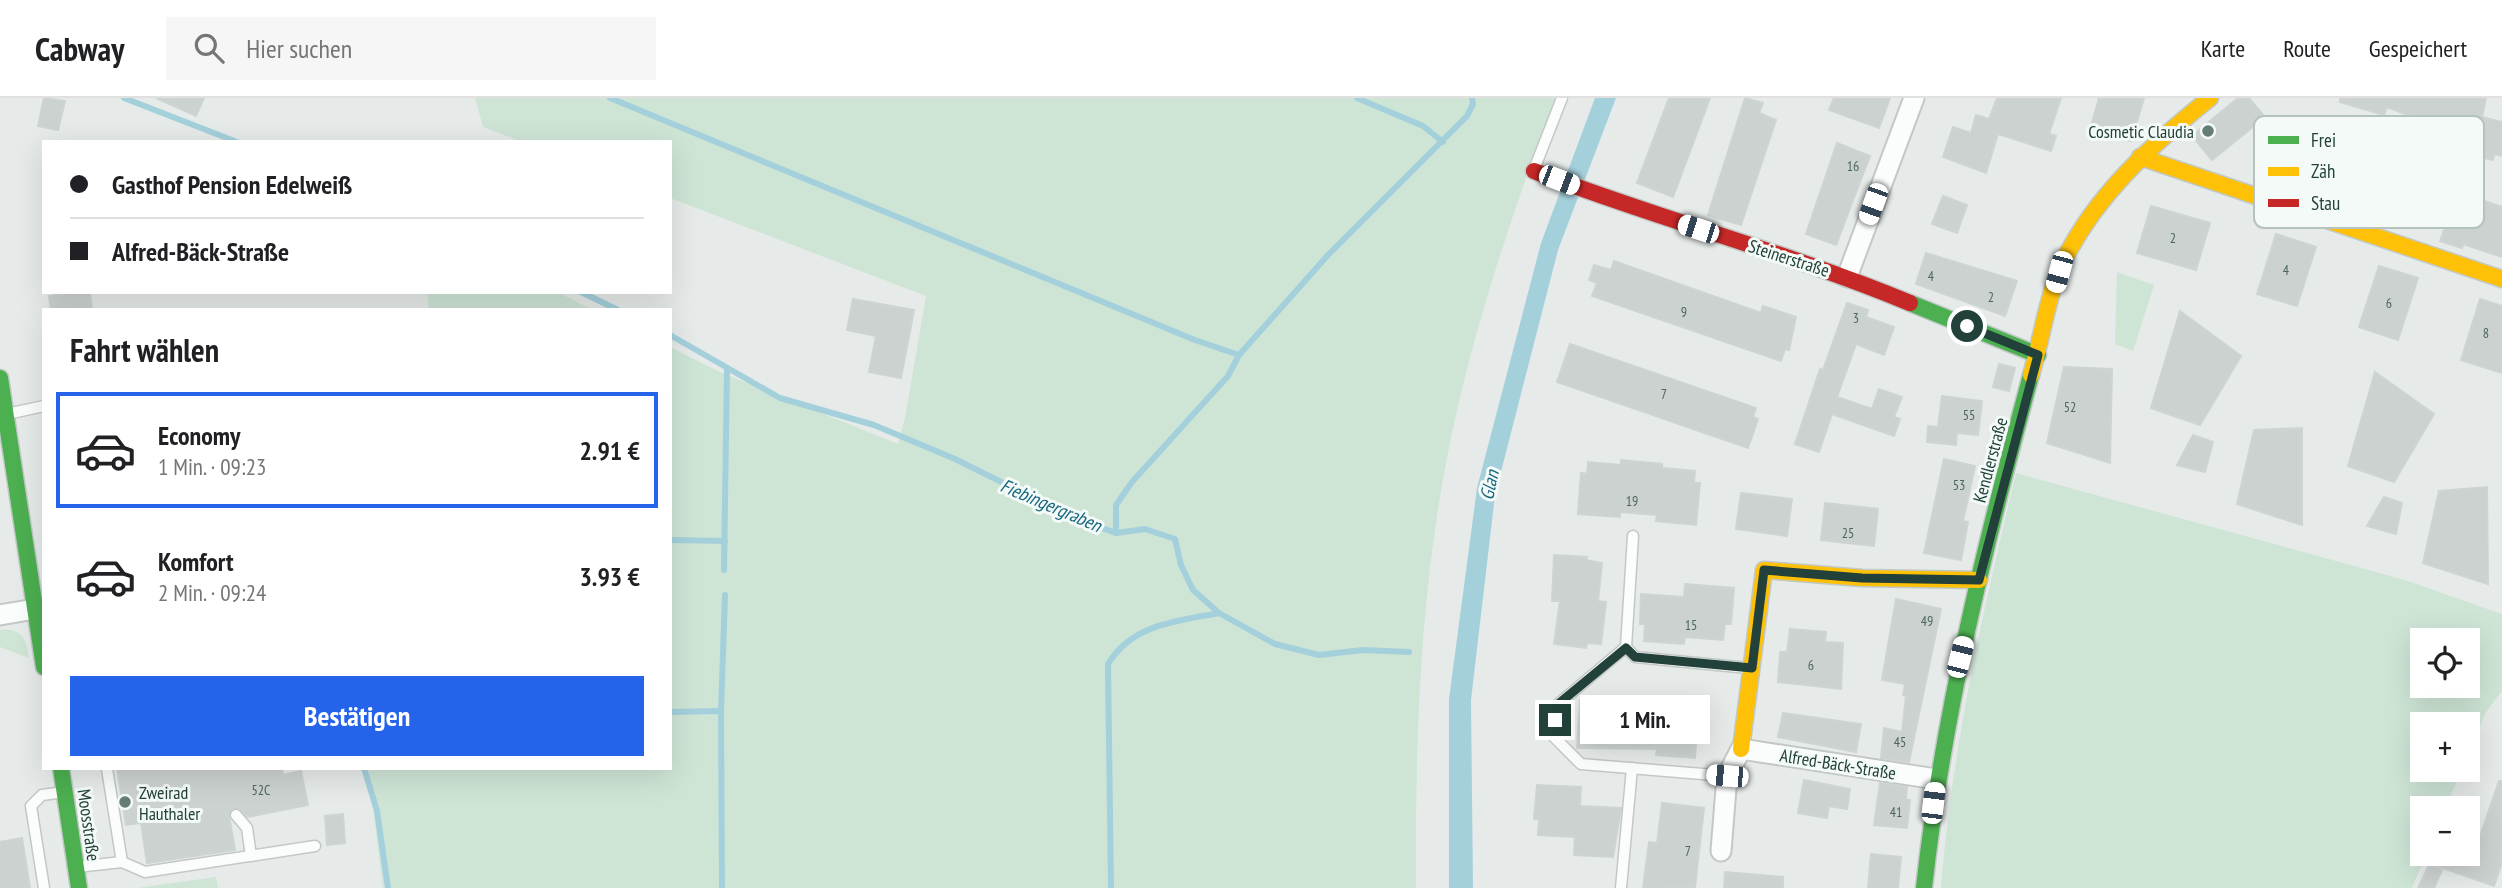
<!DOCTYPE html>
<html lang="de">
<meta charset="utf-8">
<style>
body{margin:0;font-family:"PT Sans Narrow",sans-serif;background:#f6f6f6;color:#202124;height:100vh;display:flex;flex-direction:column;font-size:26px;white-space:nowrap}
*{box-sizing:border-box;margin:0}
p{font-size:23px;color:#757577}
.icon{flex:none;width:38px;height:38px;fill:none;stroke:currentColor;stroke-width:2;stroke-linecap:round;stroke-linejoin:round}
.map{position:relative;flex:1;overflow:hidden}
.panel{position:absolute;left:42px;top:210px;width:630px;height:462px;display:flex;flex-direction:column;background:#fff;border-radius:0px;box-shadow:0 7px 28px #0002}
.panel>*{flex:none}
.banner{position:absolute;left:42px;top:42px;width:630px;height:154px;border-radius:0px;box-shadow:0 7px 28px #0002;display:grid;align-content:center;height:154px;padding:0 28px;background:#fff}
.buttons{position:absolute;left:2410px;top:530px;display:grid;gap:14px}
.buttons a{display:grid;place-items:center;width:70px;height:70px;border-radius:0px;background:#fff;box-shadow:0 7px 28px #0002;font-size:35px}
.end{position:absolute;width:32px;height:32px;margin:-16px;border:9px solid #21413a;background:#fff;box-shadow:0 0 0 4px #fff}
.from{border-radius:50%}
.bubble{position:absolute;height:49px;border-radius:0px;background:#fff;box-shadow:0 7px 28px #0002;font-size:23px;font-weight:800;line-height:49px;text-align:center}
.car{position:absolute;width:21px;height:42px;margin:-21px -10px;border-radius:9px;box-shadow:0 0 5px 2px #0007;background:linear-gradient(#fff 24%,#345 0 40%,#fff 0 76%,#345 0 86%,#fff 0)}
.banner b{display:flex;align-items:center;gap:24px;height:66px;font-size:26px}
.banner b+b{border-top:2px solid #e0e0e0}
.banner i{width:18px;height:18px;background:#202124}
ul{padding:0;list-style:none}
li{display:flex;align-items:center;gap:21px;height:116px;margin:0 14px 10px;padding:0 14px;border:4px solid transparent;border-radius:0px}
li div{flex:1}
li b{display:block;font-size:26px}
li em{font-style:normal;font-weight:800}
li.current{border-color:#2563eb}
li>.icon{width:63px;height:63px;stroke-width:1.5}
h2{padding:0 28px;font-size:32px;line-height:84px}
.action{display:flex;gap:14px;margin-top:auto;padding:14px 28px}
.action a{flex:1;height:80px;border-radius:0px;background:#2563eb;color:#fff;font-size:28px;font-weight:800;line-height:80px;text-align:center}
header{display:flex;align-items:center;gap:42px;box-sizing:border-box;height:98px;padding:0 35px;background:#fff;border-bottom:2px solid #e0e0e0}
header strong{font-size:33px}
nav{display:flex;gap:38px;margin-inline-start:auto;font-size:24px}
.search{width:490px;height:63px;background:#f6f6f6;display:flex;align-items:center;gap:18px;box-sizing:border-box;padding:0 24px;border-radius:0px;color:#757577;font-size:26px}
.map>svg:first-child{display:block}
</style>
<header>
<strong>Cabway</strong>
<div class="search"><svg class="icon" aria-label="search" viewBox="0 0 24 24"><circle cx="10" cy="10" r="6"/><path d="M15 15l6 6"/></svg>Hier suchen</div>
<nav><a>Karte</a><a>Route</a><a>Gespeichert</a></nav>
</header>
<div class="map">
<svg width="2502" height="790" viewBox="0 0 2502 790">
<rect width="100%" height="100%" fill="#e6ebe9"/>
<g fill="#cee5d6" fill-rule="evenodd">
<path d="M475 0H1555C1514 111 1475 224 1451 340 1420 487 1415 640 1416 790H383L368 670H670V249L720 274 898 346 905 320 926 198 670 100V44H522L483 29Z"/>
<polygon points="2117,174 2154,187 2133,253 2115,246"/>
<polygon points="427,194 557,194 593,212 429,212"/>
<path d="M2016 375 2405 482 2502 516V593L2486 614 2468 658V626H2422V672H2462L2445 710H2422V756H2426L2412 790H1941C1952 649 1983 513 2016 375ZM2422 542H2468V588H2422Z"/>
<path d="M0 532C21 529 27 542 29 560L0 549Z"/>
<polygon points="216,779 218,790 137,790"/>
</g>
<polygon fill="#a4d0dc" points="1595,0 1616,0 1558,152 1495,397 1471,602 1473,790 1449,790 1449,601 1477,390 1541,145"/>
<g fill="none" stroke-linecap="round" stroke-linejoin="round">
<g stroke="#a4d0dc" stroke-width="6">
<polyline points="124,0 237,44"/>
<polyline points="610,0 1195,242 1239,257"/>
<polyline points="1357,0 1423,28 1443,44"/>
<polyline points="581,194 618,212"/>
<polyline points="670,237 780,300 874,327 955,361 1074,420 1116,435 1145,431 1175,441 1181,467 1193,492 1219,515 1275,546 1319,557 1363,552 1409,554"/>
<polyline points="1116,435 1116,407 1132,384 1228,278 1239,257 1328,157 1467,18 1473,6 1472,0"/>
<polyline points="670,442 725,443"/>
<polyline points="724,472 727,270"/>
<polyline points="670,614 721,613"/>
<polyline points="364,670 377,713 388,790"/>
<polyline points="722,790 721,613 725,497"/>
<path d="M1111 790 1108 566C1132 526 1177 523 1219 515"/>
</g>
</g>
<g fill="#ccd2d0" stroke="#ced4d2" stroke-width="2">
<polygon points="44,0 65,3 58,32 38,28"/>
<polygon points="156,0 204,0 196,18"/>
<polygon points="1669,0 1710,0 1673,99 1637,85"/>
<polygon points="1745,0 1763,5 1759,15 1776,22 1741,127 1708,117"/>
<polygon points="1834,0 1890,0 1879,30 1829,12"/>
<polygon points="1997,0 2061,0 2049,36 2056,38 2051,53 1998,36 1986,75 1943,59 1953,29 1971,35 1976,17 1989,21"/>
<polygon points="2099,0 2144,0 2131,43 2090,31"/>
<polygon points="2238,0 2249,0 2265,19 2212,62 2192,38"/>
<polygon points="2340,0 2486,0 2482,19 2502,24 2502,58 2494,56 2493,62 2472,57 2474,50 2450,45 2453,34 2387,9 2384,17 2340,4"/>
<polygon points="1837,45 1870,58 1836,147 1806,136"/>
<polygon points="2297,56 2344,73 2348,59 2376,68 2373,77 2442,100 2447,83 2479,92 2476,100 2502,109 2502,159 2463,146 2462,150 2440,143 2447,124 2418,116 2416,123 2316,91 2315,96 2286,86"/>
<polygon points="1943,98 1967,107 1957,135 1932,126"/>
<polygon points="2151,108 2210,125 2196,172 2137,155"/>
<polygon points="2276,136 2316,149 2297,208 2257,196"/>
<polygon points="1926,155 2017,183 2005,218 1916,186"/>
<polygon points="1614,163 1761,215 1763,208 1796,219 1789,252 1785,251 1781,263 1592,198 1597,185 1589,182 1594,167 1611,172"/>
<polygon points="2379,168 2418,180 2398,242 2359,229"/>
<polygon points="73,194 90,194 92,212 51,212 49,198"/>
<polygon points="853,201 914,212 901,280 869,274 876,238 847,232"/>
<polygon points="2480,201 2502,208 2502,275 2461,262"/>
<polygon points="1847,205 1868,212 1866,219 1894,229 1884,257 1856,246 1837,299 1872,311 1879,291 1902,299 1894,319 1900,321 1894,338 1832,316 1819,354 1795,346 1820,271 1823,272"/>
<polygon points="2180,213 2241,258 2200,327 2151,310"/>
<polygon points="1570,246 1756,310 1753,319 1758,321 1748,350 1557,284"/>
<polygon points="1999,266 2015,270 2009,293 1993,289"/>
<polygon points="2064,269 2112,271 2110,365 2047,345"/>
<polygon points="2375,274 2434,316 2394,384 2348,368"/>
<polygon points="1942,298 1982,303 1978,337 1957,335 1956,347 1927,344 1928,328 1938,329"/>
<polygon points="2302,330 2302,427 2237,406 2254,332"/>
<polygon points="2193,337 2213,344 2205,374 2177,367"/>
<polygon points="1944,361 1975,368 1963,423 1968,424 1961,462 1924,455"/>
<polygon points="1621,362 1662,366 1662,370 1695,373 1694,385 1700,385 1696,427 1656,423 1657,417 1620,414 1620,419 1578,416 1581,375 1587,376 1588,364 1621,367"/>
<polygon points="2487,389 2488,486 2423,465 2439,393"/>
<polygon points="1741,395 1792,401 1787,438 1736,431"/>
<polygon points="2384,399 2402,405 2396,436 2367,428"/>
<polygon points="1825,405 1878,411 1874,448 1821,442"/>
<polygon points="1554,457 1587,459 1586,462 1602,465 1598,503 1606,504 1601,546 1587,545 1586,550 1554,546 1560,503 1552,503"/>
<polygon points="1685,486 1734,490 1731,526 1725,526 1723,542 1685,539 1684,546 1644,543 1645,526 1640,526 1641,496 1684,499"/>
<polygon points="1896,501 1941,511 1909,664 1881,660 1884,630 1902,634 1906,598 1903,597 1905,586 1882,582"/>
<polygon points="1790,531 1826,534 1825,544 1843,545 1841,591 1778,584 1780,554 1787,554"/>
<polygon points="1615,600 1694,608 1693,620 1698,620 1695,660 1656,657 1657,651 1577,650 1580,602 1615,604"/>
<polygon points="1783,615 1861,626 1856,654 1778,639"/>
<polygon points="117,670 282,670 283,677 301,673 308,707 248,719 239,710 234,710 229,718 235,752 147,765 141,725 126,727"/>
<polygon points="1804,682 1850,691 1847,711 1829,708 1827,720 1798,715"/>
<polygon points="2499,683 2502,683 2502,765 2494,788 2434,767 2438,756 2471,765"/>
<polygon points="1880,685 1907,689 1906,702 1910,702 1907,730 1874,727"/>
<polygon points="1537,687 1581,689 1580,708 1621,710 1613,759 1574,757 1575,739 1538,737 1539,721 1534,721"/>
<polygon points="1662,705 1704,710 1695,789 1643,790 1649,744 1657,745"/>
<polygon points="343,716 345,745 327,747 325,718"/>
<polygon points="22,740 30,790 0,790 0,744"/>
<polygon points="1871,756 1901,759 1898,790 1868,790"/>
<polygon points="2429,767 2442,772 2434,790 2418,790"/>
<polygon points="1725,774 1783,779 1783,790 1724,790"/>
</g>
<g fill="none" stroke-linecap="round" stroke-linejoin="round">
<defs>
<g id="lane">
<polyline points="1535,69 1562,0"/>
<polyline points="7,316 44,308"/>
<polyline points="1633,438 1626,549 1635,559 1748,570"/>
<polyline points="1626,549 1557,607 1553,638 1581,666 1727,678"/>
<polyline points="107,671 122,764 145,774 315,748"/>
<polyline points="236,717 247,730 251,758"/>
<polyline points="77,769 122,764"/>
<polyline points="44,790 31,708 42,697 64,694"/>
<polyline points="1621,790 1632,670"/>
</g>
<g id="street">
<polyline points="1847,179 1914,0"/>
<polyline points="0,517 35,511"/>
<polyline points="1721,753 1727,678 1741,651 1936,681"/>
</g>
<g id="fast">
<polyline points="1910,205 2038,257"/>
<polyline points="0,280 44,569"/>
<polyline points="61,670 79,790"/>
<path d="M1924 790C1943 615 1985 447 2031 277"/>
</g>
<g id="slow">
<polyline points="2140,59 2502,181"/>
<path d="M2031 277C2041 244 2046 205 2059 173 2090 102 2151 47 2210 0"/>
<polyline points="1741,651 1764,472 1862,480 1979,482"/>
</g>
<path id="jam" d="M1534 73C1658 121 1787 154 1910 205"/>
</defs>
<use href="#lane" stroke="#c3c8c6" stroke-width="13"/>
<use href="#street" stroke="#c3c8c6" stroke-width="23"/>
<use href="#fast" stroke="#c1c9c6" stroke-width="19"/>
<use href="#slow" stroke="#c1c9c6" stroke-width="19"/>
<use href="#jam" stroke="#c1c9c6" stroke-width="19"/>
<use href="#lane" stroke="#fbfcfc" stroke-width="10"/>
<use href="#street" stroke="#fbfcfc" stroke-width="19"/>
<use href="#fast" stroke="#4caf50" stroke-width="16"/>
<use href="#slow" stroke="#ffc107" stroke-width="16"/>
<use href="#jam" stroke="#c62828" stroke-width="16"/>
</g>
<g fill="none" stroke-linecap="round" stroke-linejoin="round">
<polyline stroke="#21413a" stroke-width="9" points="1555,622 1557,607 1626,550 1635,559 1752,570 1764,472 1862,480 1979,482 2038,257 1967,228"/>
</g>
<g fill="#667c77" stroke="#f4faf7" stroke-width="2.5">
<circle cx="2208" cy="33" r="7"/>
<circle cx="125" cy="704" r="7"/>
</g>
<g text-anchor="middle" dominant-baseline="central" stroke-width="6" stroke-linejoin="round" paint-order="stroke">
<g font-size="14" fill="#4d6660">
<text x="1853" y="68">16</text>
<text x="2173" y="140">2</text>
<text x="2286" y="172">4</text>
<text x="1931" y="178">4</text>
<text x="1991" y="199">2</text>
<text x="2389" y="205">6</text>
<text x="1684" y="214">9</text>
<text x="1856" y="220">3</text>
<text x="2486" y="235">8</text>
<text x="1664" y="296">7</text>
<text x="2070" y="309">52</text>
<text x="1969" y="317">55</text>
<text x="1959" y="387">53</text>
<text x="1632" y="403">19</text>
<text x="1848" y="435">25</text>
<text x="1927" y="523">49</text>
<text x="1691" y="527">15</text>
<text x="1811" y="567">6</text>
<text x="1900" y="644">45</text>
<text x="261" y="692">52C</text>
<text x="1896" y="714">41</text>
<text x="1688" y="753">7</text>
</g>
<g font-size="18" fill="#21413a" stroke="#f4faf7" text-anchor="end">
<text x="2194" y="33">Cosmetic Claudia</text>
<text x="139" y="694" text-anchor="start">Zweirad<tspan x="139" dy="21">Hauthaler</tspan></text>
</g>
<g font-size="18" fill="#21413a" stroke="#f4faf7">
<text transform="translate(1789 160) rotate(18)">Steinerstraße</text>
<text transform="translate(1990 362) rotate(-75)">Kendlerstraße</text>
<text transform="translate(1838 666) rotate(9)">Alfred-Bäck-Straße</text>
<text transform="translate(89 727) rotate(82)">Moosstraße</text>
</g>
<g font-size="19" font-style="italic" fill="#166881" stroke="#f4faf7">
<text transform="translate(1489 387) rotate(-78)">Glan</text>
<text transform="translate(1051 407) rotate(23)">Fiebingergraben</text>
</g>
</g>
<rect x="2254" y="18" width="230" height="112" rx="10" fill="#f4faf7" stroke="#b5c2be" stroke-width="2"/>
<rect x="2268" y="38" width="31" height="8" fill="#4caf50"/>
<rect x="2268" y="69" width="31" height="9" fill="#ffc107"/>
<rect x="2268" y="101" width="31" height="8" fill="#c62828"/>
<g font-size="19" fill="#21413a">
<text x="2311" y="49">Frei</text>
<text x="2311" y="80">Zäh</text>
<text x="2311" y="112">Stau</text>
</g>
</svg>
<div class="buttons">
<a><svg class="icon" aria-label="locate" viewBox="0 0 24 24"><circle cx="12" cy="12" r="6"/><path d="M12 2v4M12 18v4M2 12h4M18 12h4"/></svg></a>
<a>+</a>
<a>−</a>
</div>
<i class="end from" style="left:1967px;top:228px"></i>
<i class="end" style="left:1555px;top:622px"></i>
<div class="bubble" style="left:1580px;top:597px;width:130px">1 Min.</div>
<i class="car" style="left:1559px;top:82px;rotate:111deg"></i>
<i class="car" style="left:1873px;top:106px;rotate:200deg"></i>
<i class="car" style="left:1698px;top:131px;rotate:288deg"></i>
<i class="car" style="left:2059px;top:174px;rotate:195deg"></i>
<i class="car" style="left:1960px;top:559px;rotate:14deg"></i>
<i class="car" style="left:1727px;top:678px;rotate:275deg"></i>
<i class="car" style="left:1933px;top:705px;rotate:7deg"></i>
<div class="banner">
<b><i class="from"></i>Gasthof Pension Edelweiß</b>
<b><i></i>Alfred-Bäck-Straße</b>
</div>
<section class="panel">
<h2>Fahrt wählen</h2>
<ul>
<li class="current"><svg class="icon" aria-label="car" viewBox="0 0 24 24"><path d="M5 17H2v-5l4-1 3-4h7l3 4 3 1v5h-3M9 17h6M6 11h13"/><circle cx="7" cy="17" r="2"/><circle cx="17" cy="17" r="2"/></svg><div><b>Economy</b><p>1 Min. · 09:23</p></div><em>2.91 €</em></li>
<li><svg class="icon" aria-label="car" viewBox="0 0 24 24"><path d="M5 17H2v-5l4-1 3-4h7l3 4 3 1v5h-3M9 17h6M6 11h13"/><circle cx="7" cy="17" r="2"/><circle cx="17" cy="17" r="2"/></svg><div><b>Komfort</b><p>2 Min. · 09:24</p></div><em>3.93 €</em></li>
</ul>
<div class="action"><a>Bestätigen</a></div>
</section>
</div>
